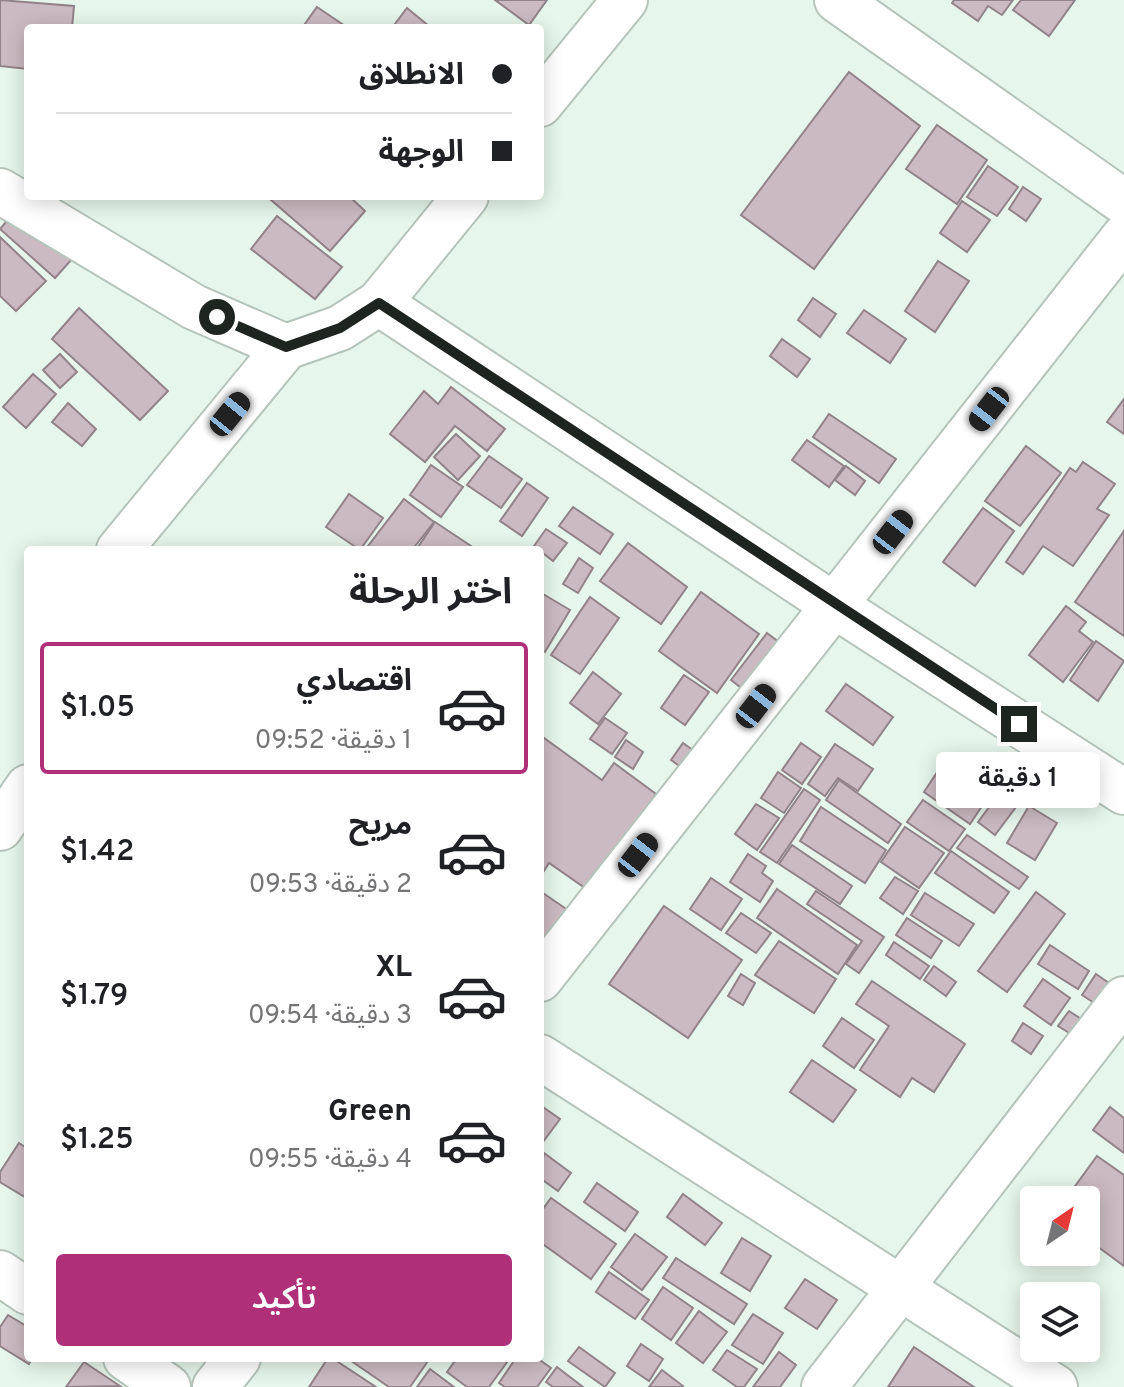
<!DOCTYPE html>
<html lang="ar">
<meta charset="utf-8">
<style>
body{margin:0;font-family:Overpass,"Noto Sans Arabic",sans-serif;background:#f6f6f6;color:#202124;direction:rtl;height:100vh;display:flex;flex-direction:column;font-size:30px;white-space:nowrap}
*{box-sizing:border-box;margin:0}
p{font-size:26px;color:#757577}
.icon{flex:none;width:44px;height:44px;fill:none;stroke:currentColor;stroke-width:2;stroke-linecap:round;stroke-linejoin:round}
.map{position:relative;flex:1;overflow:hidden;direction:ltr}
.drawer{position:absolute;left:24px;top:546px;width:520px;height:816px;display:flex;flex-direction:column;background:#fff;border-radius:8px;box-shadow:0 4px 20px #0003;direction:rtl}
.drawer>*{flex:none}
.banner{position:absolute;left:24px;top:24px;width:520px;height:176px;border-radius:8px;box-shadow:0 4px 20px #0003;direction:rtl;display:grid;align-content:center;height:176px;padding:0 32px;background:#fff}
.needle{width:52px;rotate:35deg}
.tools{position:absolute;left:1020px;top:1186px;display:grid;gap:16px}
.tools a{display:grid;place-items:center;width:80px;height:80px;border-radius:8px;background:#fff;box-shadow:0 4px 20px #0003;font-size:40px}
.end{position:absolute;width:36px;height:36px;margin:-18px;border:10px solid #1e2420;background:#fff;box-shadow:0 0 0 4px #fff}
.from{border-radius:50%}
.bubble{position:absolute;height:56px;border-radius:8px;background:#fff;box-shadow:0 4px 20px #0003;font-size:26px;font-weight:600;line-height:56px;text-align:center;direction:rtl}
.car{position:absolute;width:24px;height:48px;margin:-24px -12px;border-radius:10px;box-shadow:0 0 6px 2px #0007;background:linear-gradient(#222 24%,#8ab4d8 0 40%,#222 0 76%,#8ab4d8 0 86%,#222 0)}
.banner b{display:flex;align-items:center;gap:28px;height:76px;font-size:30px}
.banner b+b{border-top:2px solid #e0e0e0}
.banner i{width:20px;height:20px;background:#202124}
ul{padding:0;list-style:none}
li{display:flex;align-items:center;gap:24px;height:132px;margin:0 16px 12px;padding:0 16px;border:4px solid transparent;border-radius:8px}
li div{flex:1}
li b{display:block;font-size:30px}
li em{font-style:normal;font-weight:600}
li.active{border-color:#b02f79}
li>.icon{width:72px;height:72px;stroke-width:1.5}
h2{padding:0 32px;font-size:36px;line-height:96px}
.cta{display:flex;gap:16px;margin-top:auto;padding:16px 32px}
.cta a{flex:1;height:92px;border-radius:8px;background:#b02f79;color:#fff;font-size:32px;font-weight:600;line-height:92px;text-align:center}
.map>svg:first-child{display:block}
</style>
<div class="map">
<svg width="1124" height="1387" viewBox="0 0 1124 1387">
<rect width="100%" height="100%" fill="#e6f6ec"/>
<g fill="#cbbac1" stroke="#928289" stroke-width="2">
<polygon points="0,0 74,6 72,28 28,28 28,69 0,66"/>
<polygon points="495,0 547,0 529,25"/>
<polygon points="954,0 1013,0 1002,15 988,6 978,21 952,3"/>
<polygon points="1021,0 1075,0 1049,36 1013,10"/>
<polygon points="317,7 348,28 302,28"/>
<polygon points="407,8 430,27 430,28 392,28"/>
<polygon points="849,72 920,126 814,269 741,215"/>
<polygon points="937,125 987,160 957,204 906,169"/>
<polygon points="988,166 1018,187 997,216 967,197"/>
<polygon points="1023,187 1041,199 1026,221 1009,209"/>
<polygon points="272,196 349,196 365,211 330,251 270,199"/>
<polygon points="962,201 990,220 967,252 940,233"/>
<polygon points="17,209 72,259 55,278 0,229"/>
<polygon points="277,216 342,267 315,299 251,249"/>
<polygon points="0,237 46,281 16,311 0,296"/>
<polygon points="938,261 969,281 935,332 905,311"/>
<polygon points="813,298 836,314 820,337 798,320"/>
<polygon points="79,308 168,391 140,420 52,339"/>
<polygon points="864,310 906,339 890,363 847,333"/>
<polygon points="782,339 810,359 797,377 770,356"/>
<polygon points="60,354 77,372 60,388 43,370"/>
<polygon points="33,374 56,394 26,428 3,407"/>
<polygon points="451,387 505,429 487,451 455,426 425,462 390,434 424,391 438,404"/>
<polygon points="1124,399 1124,434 1107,422"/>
<polygon points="68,403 96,429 82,446 52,422"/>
<polygon points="829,414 896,459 879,483 813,437"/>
<polygon points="456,434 480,456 458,480 434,457"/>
<polygon points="807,440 844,466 829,487 792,460"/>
<polygon points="1026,446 1061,473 1020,526 985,501"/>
<polygon points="489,456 522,479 501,508 467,485"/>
<polygon points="1083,462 1115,484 1097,509 1109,515 1073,566 1043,546 1023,574 1006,562 1070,468 1076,472"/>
<polygon points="431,465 463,487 441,517 410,495"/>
<polygon points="846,466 865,481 855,495 835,480"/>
<polygon points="527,483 548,498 522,536 500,521"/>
<polygon points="349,494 383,518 360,550 326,527"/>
<polygon points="404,499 434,522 412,550 365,550"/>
<polygon points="573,507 613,534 600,554 559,526"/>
<polygon points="983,508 1014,531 975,586 943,562"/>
<polygon points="435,522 477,550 416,550"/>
<polygon points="546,529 567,543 553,561 534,546"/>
<polygon points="1124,531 1124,636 1075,602"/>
<polygon points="628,543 687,587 661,624 600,581"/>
<polygon points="579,558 593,568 578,593 563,584"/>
<polygon points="701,592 759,634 717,693 659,651"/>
<polygon points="543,594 570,610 545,652 540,649 540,599"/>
<polygon points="590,597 619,618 580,674 551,655"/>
<polygon points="1066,606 1086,622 1079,631 1093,642 1063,682 1029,655"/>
<polygon points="767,633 788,649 753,697 731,680"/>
<polygon points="1096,641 1124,661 1098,701 1070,680"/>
<polygon points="593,672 621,694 598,724 570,703"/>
<polygon points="684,675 709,692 685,725 661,708"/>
<polygon points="846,684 893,717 873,745 826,711"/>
<polygon points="605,718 627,733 612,754 590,739"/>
<polygon points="540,735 602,780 614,763 656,794 588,890 549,863 540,877"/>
<polygon points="626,740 643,752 633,769 615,757"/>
<polygon points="683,743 707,760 696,778 671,760"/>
<polygon points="801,743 821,757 802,784 782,770"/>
<polygon points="835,744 873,769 858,791 838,778 825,796 808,784"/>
<polygon points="938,771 984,803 970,824 924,792"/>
<polygon points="778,772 801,788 784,813 761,798"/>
<polygon points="839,780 901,824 888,843 826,800"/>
<polygon points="804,789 820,800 777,863 760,852"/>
<polygon points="1001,791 1019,803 995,835 978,822"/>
<polygon points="923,800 965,829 949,851 907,822"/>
<polygon points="756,804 779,818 757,850 735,834"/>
<polygon points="1029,806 1057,823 1035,860 1007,843"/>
<polygon points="821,807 886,850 865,883 800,841"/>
<polygon points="905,827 944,853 919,888 881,862"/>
<polygon points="967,835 1028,877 1019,889 957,848"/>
<polygon points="792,845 852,886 840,904 779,864"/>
<polygon points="951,851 1009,892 994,913 935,873"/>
<polygon points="748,854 766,866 762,873 773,881 760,902 730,882"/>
<polygon points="895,877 918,891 903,914 880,898"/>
<polygon points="711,878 742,899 721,930 690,909"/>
<polygon points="777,889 857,945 838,974 757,918"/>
<polygon points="540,891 575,915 540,943"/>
<polygon points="816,891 884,937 859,973 846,964 862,941 807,904"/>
<polygon points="1036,892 1065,914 1007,992 978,971"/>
<polygon points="925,893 974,924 959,946 911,915"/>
<polygon points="664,906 742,960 688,1038 609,984"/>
<polygon points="741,913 771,933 756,953 726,933"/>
<polygon points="907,918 942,941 931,958 896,935"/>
<polygon points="779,941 836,979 814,1013 755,975"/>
<polygon points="894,942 929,966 920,979 886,955"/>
<polygon points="1050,945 1089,971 1078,989 1038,964"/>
<polygon points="934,966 956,982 946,996 924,980"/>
<polygon points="741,974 755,983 743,1005 728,996"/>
<polygon points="1096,974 1119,990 1105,1010 1082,995"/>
<polygon points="1043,979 1070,998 1051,1025 1024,1006"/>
<polygon points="872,981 965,1044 934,1092 912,1078 900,1097 860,1070 889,1026 856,1004"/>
<polygon points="1069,1011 1092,1026 1082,1041 1058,1026"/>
<polygon points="842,1018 874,1040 854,1068 823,1046"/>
<polygon points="1023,1023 1043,1036 1031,1054 1012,1041"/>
<polygon points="812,1060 856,1090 833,1122 790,1092"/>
<polygon points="540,1105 560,1119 540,1146"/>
<polygon points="1110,1107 1124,1118 1124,1153 1093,1130"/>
<polygon points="19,1143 28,1149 28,1199 0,1182 0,1172"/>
<polygon points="544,1153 571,1173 558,1191 540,1178"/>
<polygon points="1097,1156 1124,1175 1124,1266 1086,1238 1086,1200 1065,1200"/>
<polygon points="597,1183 638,1212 625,1231 584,1202"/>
<polygon points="683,1194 722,1223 705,1245 667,1217"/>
<polygon points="551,1198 616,1244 591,1279 540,1242 540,1213"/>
<polygon points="635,1234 667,1257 642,1290 611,1267"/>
<polygon points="742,1238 771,1256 750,1291 721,1273"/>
<polygon points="676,1258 747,1304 734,1324 663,1278"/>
<polygon points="609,1272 649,1300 635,1319 596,1292"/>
<polygon points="805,1279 837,1300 817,1329 785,1308"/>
<polygon points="663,1287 693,1308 671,1340 642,1319"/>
<polygon points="699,1311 727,1332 703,1363 676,1343"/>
<polygon points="753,1314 783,1333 763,1364 732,1345"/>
<polygon points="8,1315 28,1327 28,1358 32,1358 29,1364 0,1346 0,1327"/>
<polygon points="641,1344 663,1359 649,1381 627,1366"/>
<polygon points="579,1347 615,1373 605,1387 568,1361"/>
<polygon points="914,1347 974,1387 888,1387"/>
<polygon points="727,1350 757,1369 744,1387 737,1387 713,1370"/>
<polygon points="779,1352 796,1365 780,1387 753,1387"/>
<polygon points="328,1358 332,1358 376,1387 309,1387"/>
<polygon points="347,1358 430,1358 410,1387 389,1387"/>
<polygon points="457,1358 510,1358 489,1387 467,1387 447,1372"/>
<polygon points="516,1358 537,1358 551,1368 537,1387 505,1387 499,1383"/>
<polygon points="84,1362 120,1386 66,1387"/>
<polygon points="557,1367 583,1387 553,1387 546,1382"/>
<polygon points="430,1369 454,1387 417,1387"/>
<polygon points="662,1370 683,1386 682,1387 649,1387"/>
</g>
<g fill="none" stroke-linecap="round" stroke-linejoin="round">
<defs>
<g id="minor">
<polyline points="837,0 1124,202"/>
<polyline points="540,104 625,0"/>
<polyline points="0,191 194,307 286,347"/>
<polyline points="379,303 835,606 1124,792"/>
<polyline points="119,550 286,347 340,328 379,303 466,196"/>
<polyline points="0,828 28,787"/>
<polyline points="540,979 1124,237"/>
<polyline points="540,1057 1055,1387"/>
<polyline points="0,1273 28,1292"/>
<polyline points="126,1358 168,1387"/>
<polyline points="215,1387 238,1358"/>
<polyline points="824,1387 1124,999"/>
</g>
</defs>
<use href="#minor" stroke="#b5c4ba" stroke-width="48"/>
<use href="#minor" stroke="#fff" stroke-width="44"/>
</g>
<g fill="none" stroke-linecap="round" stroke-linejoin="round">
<polyline stroke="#1e2420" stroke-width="10" points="217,317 286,347 340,328 379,303 1019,724"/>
</g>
</svg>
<div class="tools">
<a><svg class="needle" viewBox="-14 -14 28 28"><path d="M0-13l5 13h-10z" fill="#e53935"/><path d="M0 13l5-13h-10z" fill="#757577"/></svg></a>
<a><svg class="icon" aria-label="layers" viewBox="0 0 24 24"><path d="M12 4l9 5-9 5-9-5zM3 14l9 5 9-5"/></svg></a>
</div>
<i class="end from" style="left:217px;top:317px"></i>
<i class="end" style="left:1019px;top:724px"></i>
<div class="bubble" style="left:936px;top:752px;width:164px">1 دقيقة</div>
<i class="car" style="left:989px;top:409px;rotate:218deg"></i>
<i class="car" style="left:230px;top:414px;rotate:39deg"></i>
<i class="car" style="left:893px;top:532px;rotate:38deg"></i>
<i class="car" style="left:756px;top:706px;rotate:38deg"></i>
<i class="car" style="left:638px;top:855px;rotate:38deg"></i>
<div class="banner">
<b><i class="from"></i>الانطلاق</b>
<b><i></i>الوجهة</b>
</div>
<section class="drawer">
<h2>اختر الرحلة</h2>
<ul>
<li class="active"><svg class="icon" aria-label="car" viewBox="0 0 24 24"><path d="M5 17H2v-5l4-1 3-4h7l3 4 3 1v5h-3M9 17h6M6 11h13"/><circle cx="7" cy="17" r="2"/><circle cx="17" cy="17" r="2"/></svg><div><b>اقتصادي</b><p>1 دقيقة · 09:52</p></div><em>$1.05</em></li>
<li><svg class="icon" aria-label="car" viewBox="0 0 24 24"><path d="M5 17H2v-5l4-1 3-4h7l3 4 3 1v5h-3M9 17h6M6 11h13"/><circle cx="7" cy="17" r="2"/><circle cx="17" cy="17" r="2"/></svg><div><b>مريح</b><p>2 دقيقة · 09:53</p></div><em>$1.42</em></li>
<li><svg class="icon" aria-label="car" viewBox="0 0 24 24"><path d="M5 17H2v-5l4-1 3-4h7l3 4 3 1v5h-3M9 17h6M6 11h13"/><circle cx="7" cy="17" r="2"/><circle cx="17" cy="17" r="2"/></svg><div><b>XL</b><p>3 دقيقة · 09:54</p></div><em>$1.79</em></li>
<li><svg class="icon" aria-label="car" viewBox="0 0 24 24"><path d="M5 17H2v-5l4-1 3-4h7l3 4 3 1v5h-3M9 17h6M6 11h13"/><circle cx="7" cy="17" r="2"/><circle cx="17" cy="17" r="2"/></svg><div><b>Green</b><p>4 دقيقة · 09:55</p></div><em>$1.25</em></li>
</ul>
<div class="cta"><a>تأكيد</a></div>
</section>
</div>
